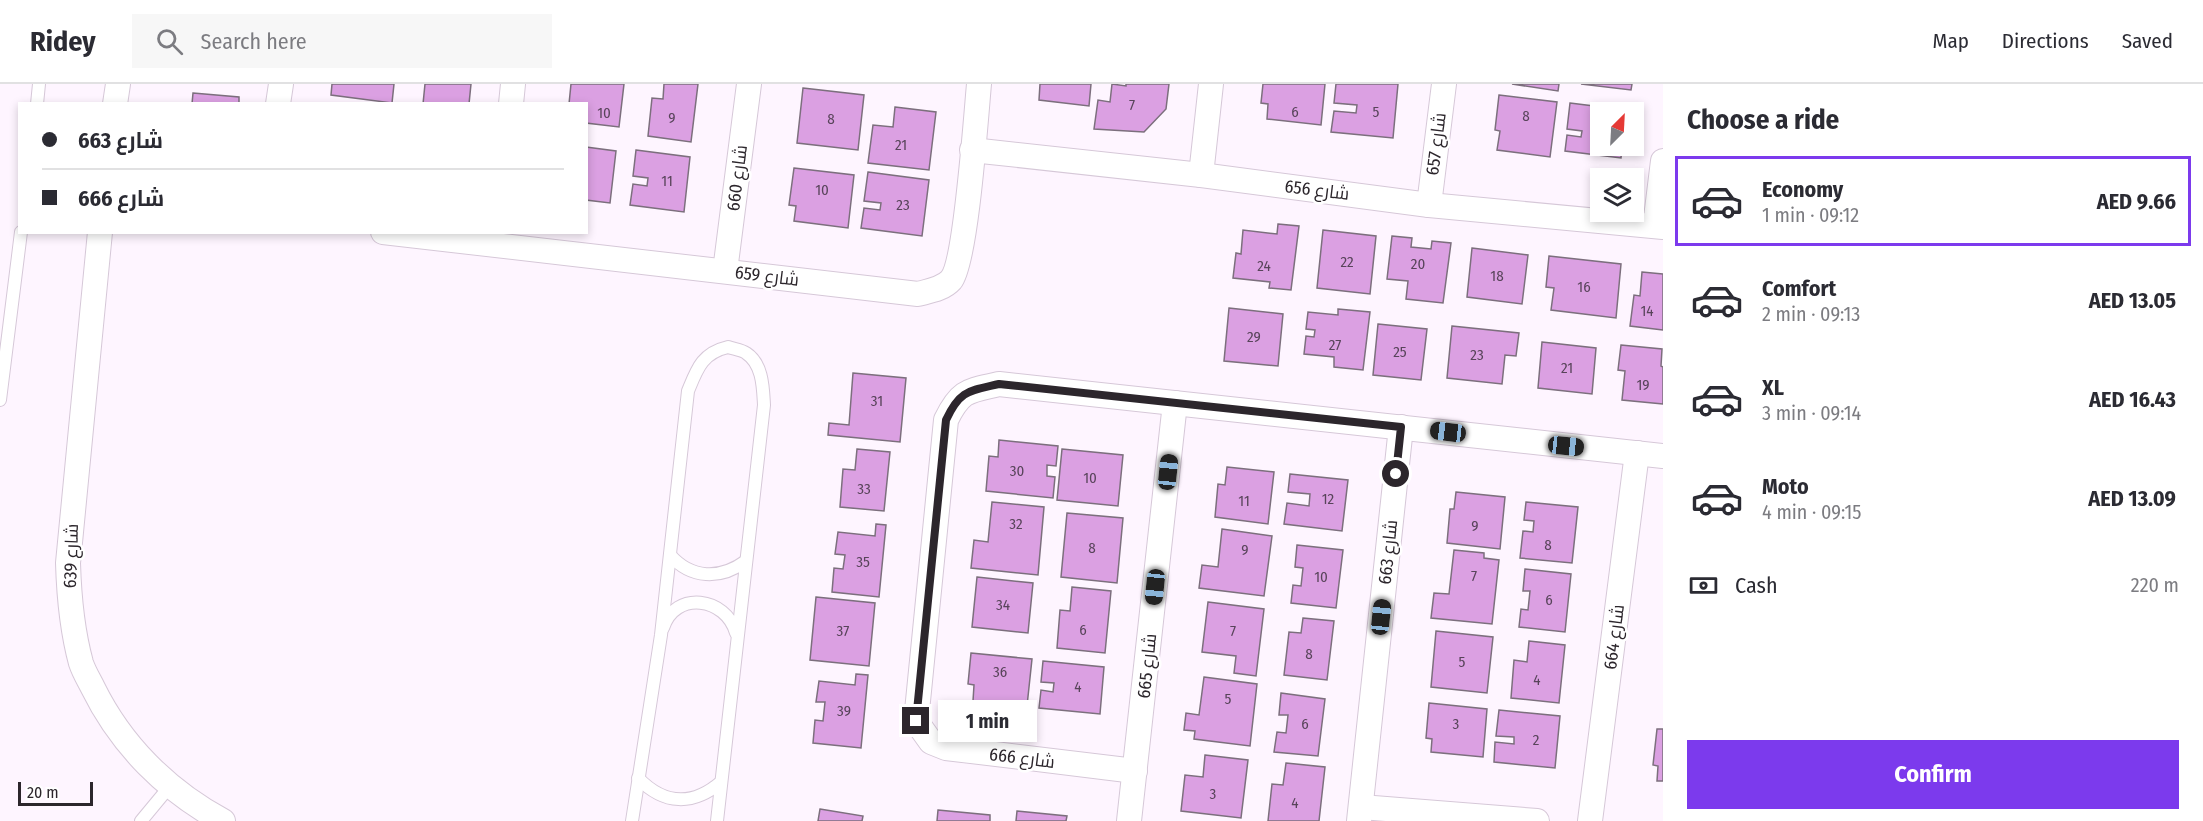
<!DOCTYPE html>
<meta charset="utf-8">
<style>
body{margin:0;font-family:"Fira Sans Condensed",Cairo,sans-serif;background:#f7f7f7;color:#2b2b33;height:100vh;display:flex;flex-direction:column;font-size:22px;white-space:nowrap}
*{box-sizing:border-box;margin:0}
p{font-size:20px;color:#7c7c81}
.icon{flex:none;width:33px;height:33px;fill:none;stroke:currentColor;stroke-width:2;stroke-linecap:round;stroke-linejoin:round}
.map{position:relative;flex:1;overflow:hidden}
.drawer{display:flex;flex-direction:column;background:#fff;width:540px}
.drawer>*{flex:none}
.banner{position:absolute;left:18px;top:18px;width:570px;height:132px;border-radius:0px;box-shadow:0 3px 9px #0003;display:grid;align-content:center;height:132px;padding:0 24px;background:#fff}
.needle{width:39px;rotate:24deg}
.fabs{position:absolute;left:1590px;top:18px;display:grid;gap:12px}
.fabs a{display:grid;place-items:center;width:54px;height:54px;border-radius:0px;background:#fff;box-shadow:0 3px 9px #0003;font-size:30px}
.scale{position:absolute;left:18px;bottom:15px;width:75px;box-sizing:border-box;padding-left:6px;border:3px solid #2c262c;border-top:0;font-size:16px;line-height:21px;white-space:nowrap;color:#2c262c;-webkit-text-stroke:4px #fff;paint-order:stroke}
.end{position:absolute;width:27px;height:27px;margin:-14px;border:8px solid #2c262c;background:#fff;box-shadow:0 0 0 3px #fff}
.from{border-radius:50%}
.bubble{position:absolute;height:42px;border-radius:0px;background:#fff;box-shadow:0 3px 9px #0003;font-size:20px;font-weight:700;line-height:42px;text-align:center}
.car{position:absolute;width:18px;height:36px;margin:-18px -9px;border-radius:8px;box-shadow:0 0 4px 2px #0007;background:linear-gradient(#222 24%,#8ab4d8 0 40%,#222 0 76%,#8ab4d8 0 86%,#222 0)}
.banner b{display:flex;align-items:center;gap:21px;height:57px;font-size:22px}
.banner b+b{border-top:2px solid #e1e1e2}
.banner i{width:15px;height:15px;background:#2b2b33}
ul{padding:0;list-style:none}
li{display:flex;align-items:center;gap:18px;height:90px;margin:0 12px 9px;padding:0 12px;border:3px solid transparent;border-radius:0px}
li div{flex:1}
li b{display:block;font-size:22px}
li em{font-style:normal;font-weight:700}
li.selected{border-color:#7c3aed}
li>.icon{width:54px;height:54px;stroke-width:1.5}
h2{padding:0 24px;font-size:27px;line-height:72px}
.pay{display:flex;align-items:center;gap:15px;height:66px;padding:0 24px;font-size:22px}
.pay p{margin-inline-start:auto}
.cta{display:flex;gap:12px;margin-top:auto;padding:12px 24px}
.cta a{flex:1;height:69px;border-radius:0px;background:#7c3aed;color:#fff;font-size:24px;font-weight:700;line-height:69px;text-align:center}
header{display:flex;align-items:center;gap:36px;box-sizing:border-box;height:84px;padding:0 30px;background:#fff;border-bottom:2px solid #e1e1e2}
header strong{font-size:28px}
nav{display:flex;gap:33px;margin-inline-start:auto;font-size:21px}
.search{width:420px;height:54px;background:#f7f7f7;display:flex;align-items:center;gap:15px;box-sizing:border-box;padding:0 21px;border-radius:0px;color:#7c7c81;font-size:22px}
main{display:flex;flex:1;min-height:0}
.map>svg:first-child{display:block}
</style>
<header>
<strong>Ridey</strong>
<div class="search"><svg class="icon" aria-label="search" viewBox="0 0 24 24"><circle cx="10" cy="10" r="6"/><path d="M15 15l6 6"/></svg>Search here</div>
<nav><a>Map</a><a>Directions</a><a>Saved</a></nav>
</header>
<main>
<div class="map">
<svg width="1663" height="737" viewBox="0 0 1663 737">
<rect width="100%" height="100%" fill="#fef5ff"/>
<g fill="#dba0e2" stroke="#7c6f7d" stroke-width="1.5">
<polygon points="332,0 394,0 392,19 331,11"/>
<polygon points="425,0 471,0 469,20 423,20"/>
<polygon points="571,0 624,0 619,43 586,39 586,20 569,20"/>
<polygon points="664,0 698,0 691,58 648,52 652,14 663,15"/>
<polygon points="1040,0 1091,0 1089,22 1039,16"/>
<polygon points="1112,0 1126,2 1126,0 1169,0 1166,25 1144,48 1094,45 1098,16 1110,18"/>
<polygon points="1263,0 1325,0 1321,41 1267,35 1268,20 1261,19"/>
<polygon points="1336,0 1398,0 1393,54 1331,48 1334,27 1356,29 1357,21 1334,19"/>
<polygon points="1512,0 1559,0 1558,7"/>
<polygon points="1581,0 1632,0 1631,6"/>
<polygon points="803,4 864,11 858,66 797,59"/>
<polygon points="193,9 239,13 239,20 192,20"/>
<polygon points="1499,11 1557,18 1550,73 1497,66 1500,47 1495,46"/>
<polygon points="1570,19 1626,26 1626,28 1600,28 1600,62 1622,62 1621,74 1565,67 1567,51 1581,53 1582,47 1567,45"/>
<polygon points="895,23 936,28 929,86 868,79 873,41 893,43"/>
<polygon points="586,63 616,67 610,119 586,116"/>
<polygon points="636,66 690,73 684,128 630,121 633,100 647,102 648,94 633,92"/>
<polygon points="794,84 854,91 848,144 794,137 796,122 789,121"/>
<polygon points="868,88 929,96 922,152 861,144 864,124 880,126 881,119 864,117"/>
<polygon points="1278,140 1299,142 1291,206 1269,204 1270,198 1233,194 1236,169 1241,170 1243,146 1277,150"/>
<polygon points="1323,146 1376,152 1370,210 1317,204"/>
<polygon points="1392,152 1412,154 1411,163 1431,165 1432,157 1451,159 1443,219 1406,215 1408,197 1387,195"/>
<polygon points="1472,164 1528,171 1522,220 1467,213"/>
<polygon points="1549,172 1621,180 1616,234 1551,226 1554,204 1546,203"/>
<polygon points="1642,188 1663,190 1663,246 1630,242 1634,211 1640,212"/>
<polygon points="1229,224 1283,230 1278,282 1224,277"/>
<polygon points="1338,225 1370,228 1363,286 1334,283 1334,273 1304,270 1306,252 1314,253 1315,246 1306,245 1308,228 1338,231"/>
<polygon points="1378,240 1427,245 1421,296 1373,291"/>
<polygon points="1452,242 1519,249 1516,272 1505,271 1502,300 1447,294"/>
<polygon points="1542,258 1596,264 1592,310 1538,304"/>
<polygon points="1621,261 1662,265 1661,282 1663,283 1663,320 1622,316 1625,287 1618,286"/>
<polygon points="853,289 906,294 900,358 828,351 829,339 849,341"/>
<polygon points="999,356 1058,362 1056,382 1047,381 1047,392 1055,393 1053,414 986,407 989,372 998,373"/>
<polygon points="857,365 890,368 884,427 840,423 843,385 855,386"/>
<polygon points="1062,365 1123,371 1118,422 1057,416"/>
<polygon points="1227,383 1274,388 1268,440 1215,433 1218,400 1225,401"/>
<polygon points="1290,390 1348,396 1342,447 1284,440 1287,419 1309,422 1310,410 1288,408"/>
<polygon points="1456,408 1505,413 1500,465 1447,459 1450,425 1454,425"/>
<polygon points="992,418 1044,423 1038,491 971,484 974,456 988,458"/>
<polygon points="1526,418 1578,423 1572,479 1520,474 1523,447 1533,448 1534,437 1524,436"/>
<polygon points="1067,429 1123,434 1117,499 1061,493"/>
<polygon points="876,440 886,441 879,513 832,508 834,484 843,485 845,471 835,470 838,448 875,452"/>
<polygon points="1222,445 1272,452 1264,512 1199,504 1202,481 1218,483"/>
<polygon points="1297,461 1343,466 1336,524 1291,519 1293,501 1301,502 1303,484 1295,483"/>
<polygon points="1454,466 1484,469 1484,474 1499,476 1492,540 1431,534 1434,509 1449,510"/>
<polygon points="1525,485 1571,490 1565,548 1519,543 1521,525 1528,526 1530,507 1523,507"/>
<polygon points="977,493 1033,499 1028,549 972,543"/>
<polygon points="1072,503 1111,507 1105,569 1057,564 1060,526 1070,527"/>
<polygon points="816,513 875,519 869,582 810,576"/>
<polygon points="1208,518 1264,525 1256,592 1234,589 1236,572 1202,568"/>
<polygon points="1303,534 1334,537 1327,596 1284,591 1289,548 1301,549"/>
<polygon points="1436,547 1493,553 1487,609 1431,603"/>
<polygon points="1529,557 1565,561 1559,619 1511,614 1514,576 1527,578"/>
<polygon points="971,569 1032,575 1027,622 973,617 974,601 968,600"/>
<polygon points="1043,577 1104,583 1100,630 1039,624 1041,606 1053,608 1054,599 1041,598"/>
<polygon points="856,590 868,591 861,664 813,659 815,636 823,637 825,618 816,618 819,597 855,601"/>
<polygon points="1204,593 1257,600 1250,662 1194,655 1195,647 1184,646 1186,629 1199,631"/>
<polygon points="1281,609 1325,615 1318,672 1274,668 1277,648 1286,649 1288,631 1279,631"/>
<polygon points="1429,619 1487,625 1483,673 1431,668 1432,655 1426,654"/>
<polygon points="1499,626 1560,632 1555,684 1494,678 1495,658 1514,660 1514,653 1496,652"/>
<polygon points="1657,645 1663,645 1663,697 1657,697 1658,682 1653,681"/>
<polygon points="1205,671 1248,676 1241,734 1181,727 1185,691 1203,693"/>
<polygon points="1286,679 1325,683 1319,737 1268,737 1272,700 1283,701"/>
<polygon points="820,725 863,732 862,737 818,737"/>
<polygon points="938,726 990,731 990,737 937,737"/>
<polygon points="1017,727 1067,732 1066,737 1016,737"/>
</g>
<g fill="none" stroke-linecap="round" stroke-linejoin="round">
<defs>
<g id="service">
<polyline points="37,20 39,0"/>
<polyline points="0,316 21,148"/>
<path d="M670 471C691 495 720 496 746 477"/>
<path d="M663 544C675 506 726 513 736 549"/>
<path d="M638 694C664 721 693 722 721 698"/>
<polyline points="141,737 170,702"/>
<path d="M632 737 661 551 688 307C697 285 702 269 728 263 734 265 742 266 746 269 763 280 763 304 764 321L717 737"/>
</g>
<g id="minor">
<polyline points="115,20 118,0"/>
<polyline points="278,20 281,0"/>
<polyline points="511,20 513,0"/>
<polyline points="972,66 1201,91 1429,121 1663,143"/>
<polyline points="1201,91 1211,0"/>
<polyline points="1429,121 1444,0"/>
<polyline points="1655,142 1663,77"/>
<path d="M100 148 68 479C69 513 72 546 81 579 84 588 89 596 93 604 121 661 167 707 223 737"/>
<path d="M383 148 918 210C929 207 943 205 951 196 966 178 976 32 979 0"/>
<polyline points="725,187 749,0"/>
<path d="M1135 687 946 664 931 658 916 637 946 336C961 305 969 307 999 300L1663 372"/>
<polyline points="1361,723 1537,737"/>
<polyline points="1129,737 1175,319"/>
<polyline points="1359,737 1401,343"/>
<polyline points="1590,737 1637,369"/>
</g>
</defs>
<use href="#service" stroke="#d6c8d8" stroke-width="14"/>
<use href="#minor" stroke="#d6c8d8" stroke-width="26"/>
<use href="#service" stroke="#fff" stroke-width="12"/>
<use href="#minor" stroke="#fff" stroke-width="24"/>
</g>
<g fill="none" stroke-linecap="round" stroke-linejoin="round">
<path stroke="#2c262c" stroke-width="8" d="M916 637 946 336C960 306 969 307 999 300L1401 343 1396 390"/>
</g>
<g text-anchor="middle" dominant-baseline="central" stroke-width="5" stroke-linejoin="round" paint-order="stroke">
<g font-size="15" fill="#58445a">
<text x="1132" y="21">7</text>
<text x="1295" y="28">6</text>
<text x="1376" y="28">5</text>
<text x="604" y="29">10</text>
<text x="1526" y="32">8</text>
<text x="672" y="34">9</text>
<text x="831" y="35">8</text>
<text x="901" y="61">21</text>
<text x="667" y="97">11</text>
<text x="822" y="106">10</text>
<text x="903" y="121">23</text>
<text x="1347" y="178">22</text>
<text x="1418" y="180">20</text>
<text x="1264" y="182">24</text>
<text x="1497" y="192">18</text>
<text x="1584" y="203">16</text>
<text x="1647" y="227">14</text>
<text x="1254" y="253">29</text>
<text x="1335" y="261">27</text>
<text x="1400" y="268">25</text>
<text x="1477" y="271">23</text>
<text x="1567" y="284">21</text>
<text x="1643" y="301">19</text>
<text x="877" y="317">31</text>
<text x="1017" y="387">30</text>
<text x="1090" y="394">10</text>
<text x="864" y="405">33</text>
<text x="1328" y="415">12</text>
<text x="1244" y="417">11</text>
<text x="1016" y="440">32</text>
<text x="1475" y="442">9</text>
<text x="1548" y="461">8</text>
<text x="1092" y="464">8</text>
<text x="1245" y="466">9</text>
<text x="863" y="478">35</text>
<text x="1474" y="492">7</text>
<text x="1321" y="493">10</text>
<text x="1549" y="516">6</text>
<text x="1003" y="521">34</text>
<text x="1083" y="546">6</text>
<text x="843" y="547">37</text>
<text x="1233" y="547">7</text>
<text x="1309" y="570">8</text>
<text x="1462" y="578">5</text>
<text x="1000" y="588">36</text>
<text x="1537" y="596">4</text>
<text x="1078" y="603">4</text>
<text x="1228" y="615">5</text>
<text x="844" y="627">39</text>
<text x="1305" y="640">6</text>
<text x="1456" y="640">3</text>
<text x="1536" y="656">2</text>
<text x="1213" y="710">3</text>
<text x="1295" y="719">4</text>
</g>
<g font-size="18" fill="#2c262c" stroke="#fff">
<text transform="translate(1436 60) rotate(-83)">شارع 657</text>
<text transform="translate(737 94) rotate(-83)">شارع 660</text>
<text transform="translate(1317 106) rotate(7)">شارع 656</text>
<text transform="translate(767 192) rotate(7)">شارع 659</text>
<text transform="translate(1388 468) rotate(-84)">شارع 663</text>
<text transform="translate(71 472) rotate(-88)">شارع 639</text>
<text transform="translate(1614 553) rotate(-83)">شارع 664</text>
<text transform="translate(1147 582) rotate(-84)">شارع 665</text>
<text transform="translate(1022 674) rotate(7)">شارع 666</text>
</g>
</g>
</svg>
<div class="fabs">
<a><svg class="needle" viewBox="-14 -14 28 28"><path d="M0-13l5 13h-10z" fill="#e53935"/><path d="M0 13l5-13h-10z" fill="#7c7c81"/></svg></a>
<a><svg class="icon" aria-label="layers" viewBox="0 0 24 24"><path d="M12 4l9 5-9 5-9-5zM3 14l9 5 9-5"/></svg></a>
</div>
<div class="scale">20 m</div>
<i class="end from" style="left:1396px;top:390px"></i>
<i class="end" style="left:916px;top:637px"></i>
<div class="bubble" style="left:938px;top:616px;width:99px">1 min</div>
<i class="car" style="left:1448px;top:348px;rotate:277deg"></i>
<i class="car" style="left:1566px;top:362px;rotate:96deg"></i>
<i class="car" style="left:1168px;top:388px;rotate:6deg"></i>
<i class="car" style="left:1155px;top:503px;rotate:186deg"></i>
<i class="car" style="left:1381px;top:533px;rotate:6deg"></i>
<div class="banner">
<b><i class="from"></i>شارع 663</b>
<b><i></i>شارع 666</b>
</div>
</div>
<section class="drawer">
<h2>Choose a ride</h2>
<ul>
<li class="selected"><svg class="icon" aria-label="car" viewBox="0 0 24 24"><path d="M5 17H2v-5l4-1 3-4h7l3 4 3 1v5h-3M9 17h6M6 11h13"/><circle cx="7" cy="17" r="2"/><circle cx="17" cy="17" r="2"/></svg><div><b>Economy</b><p>1 min · 09:12</p></div><em>AED 9.66</em></li>
<li><svg class="icon" aria-label="car" viewBox="0 0 24 24"><path d="M5 17H2v-5l4-1 3-4h7l3 4 3 1v5h-3M9 17h6M6 11h13"/><circle cx="7" cy="17" r="2"/><circle cx="17" cy="17" r="2"/></svg><div><b>Comfort</b><p>2 min · 09:13</p></div><em>AED 13.05</em></li>
<li><svg class="icon" aria-label="car" viewBox="0 0 24 24"><path d="M5 17H2v-5l4-1 3-4h7l3 4 3 1v5h-3M9 17h6M6 11h13"/><circle cx="7" cy="17" r="2"/><circle cx="17" cy="17" r="2"/></svg><div><b>XL</b><p>3 min · 09:14</p></div><em>AED 16.43</em></li>
<li><svg class="icon" aria-label="car" viewBox="0 0 24 24"><path d="M5 17H2v-5l4-1 3-4h7l3 4 3 1v5h-3M9 17h6M6 11h13"/><circle cx="7" cy="17" r="2"/><circle cx="17" cy="17" r="2"/></svg><div><b>Moto</b><p>4 min · 09:15</p></div><em>AED 13.09</em></li>
</ul>
<div class="pay"><svg class="icon" aria-label="cash" viewBox="0 0 24 24"><path d="M3 7h18v10H3z"/><circle cx="12" cy="12" r="2"/></svg>Cash<p>220 m</p></div>
<div class="cta"><a>Confirm</a></div>
</section>
</main>
